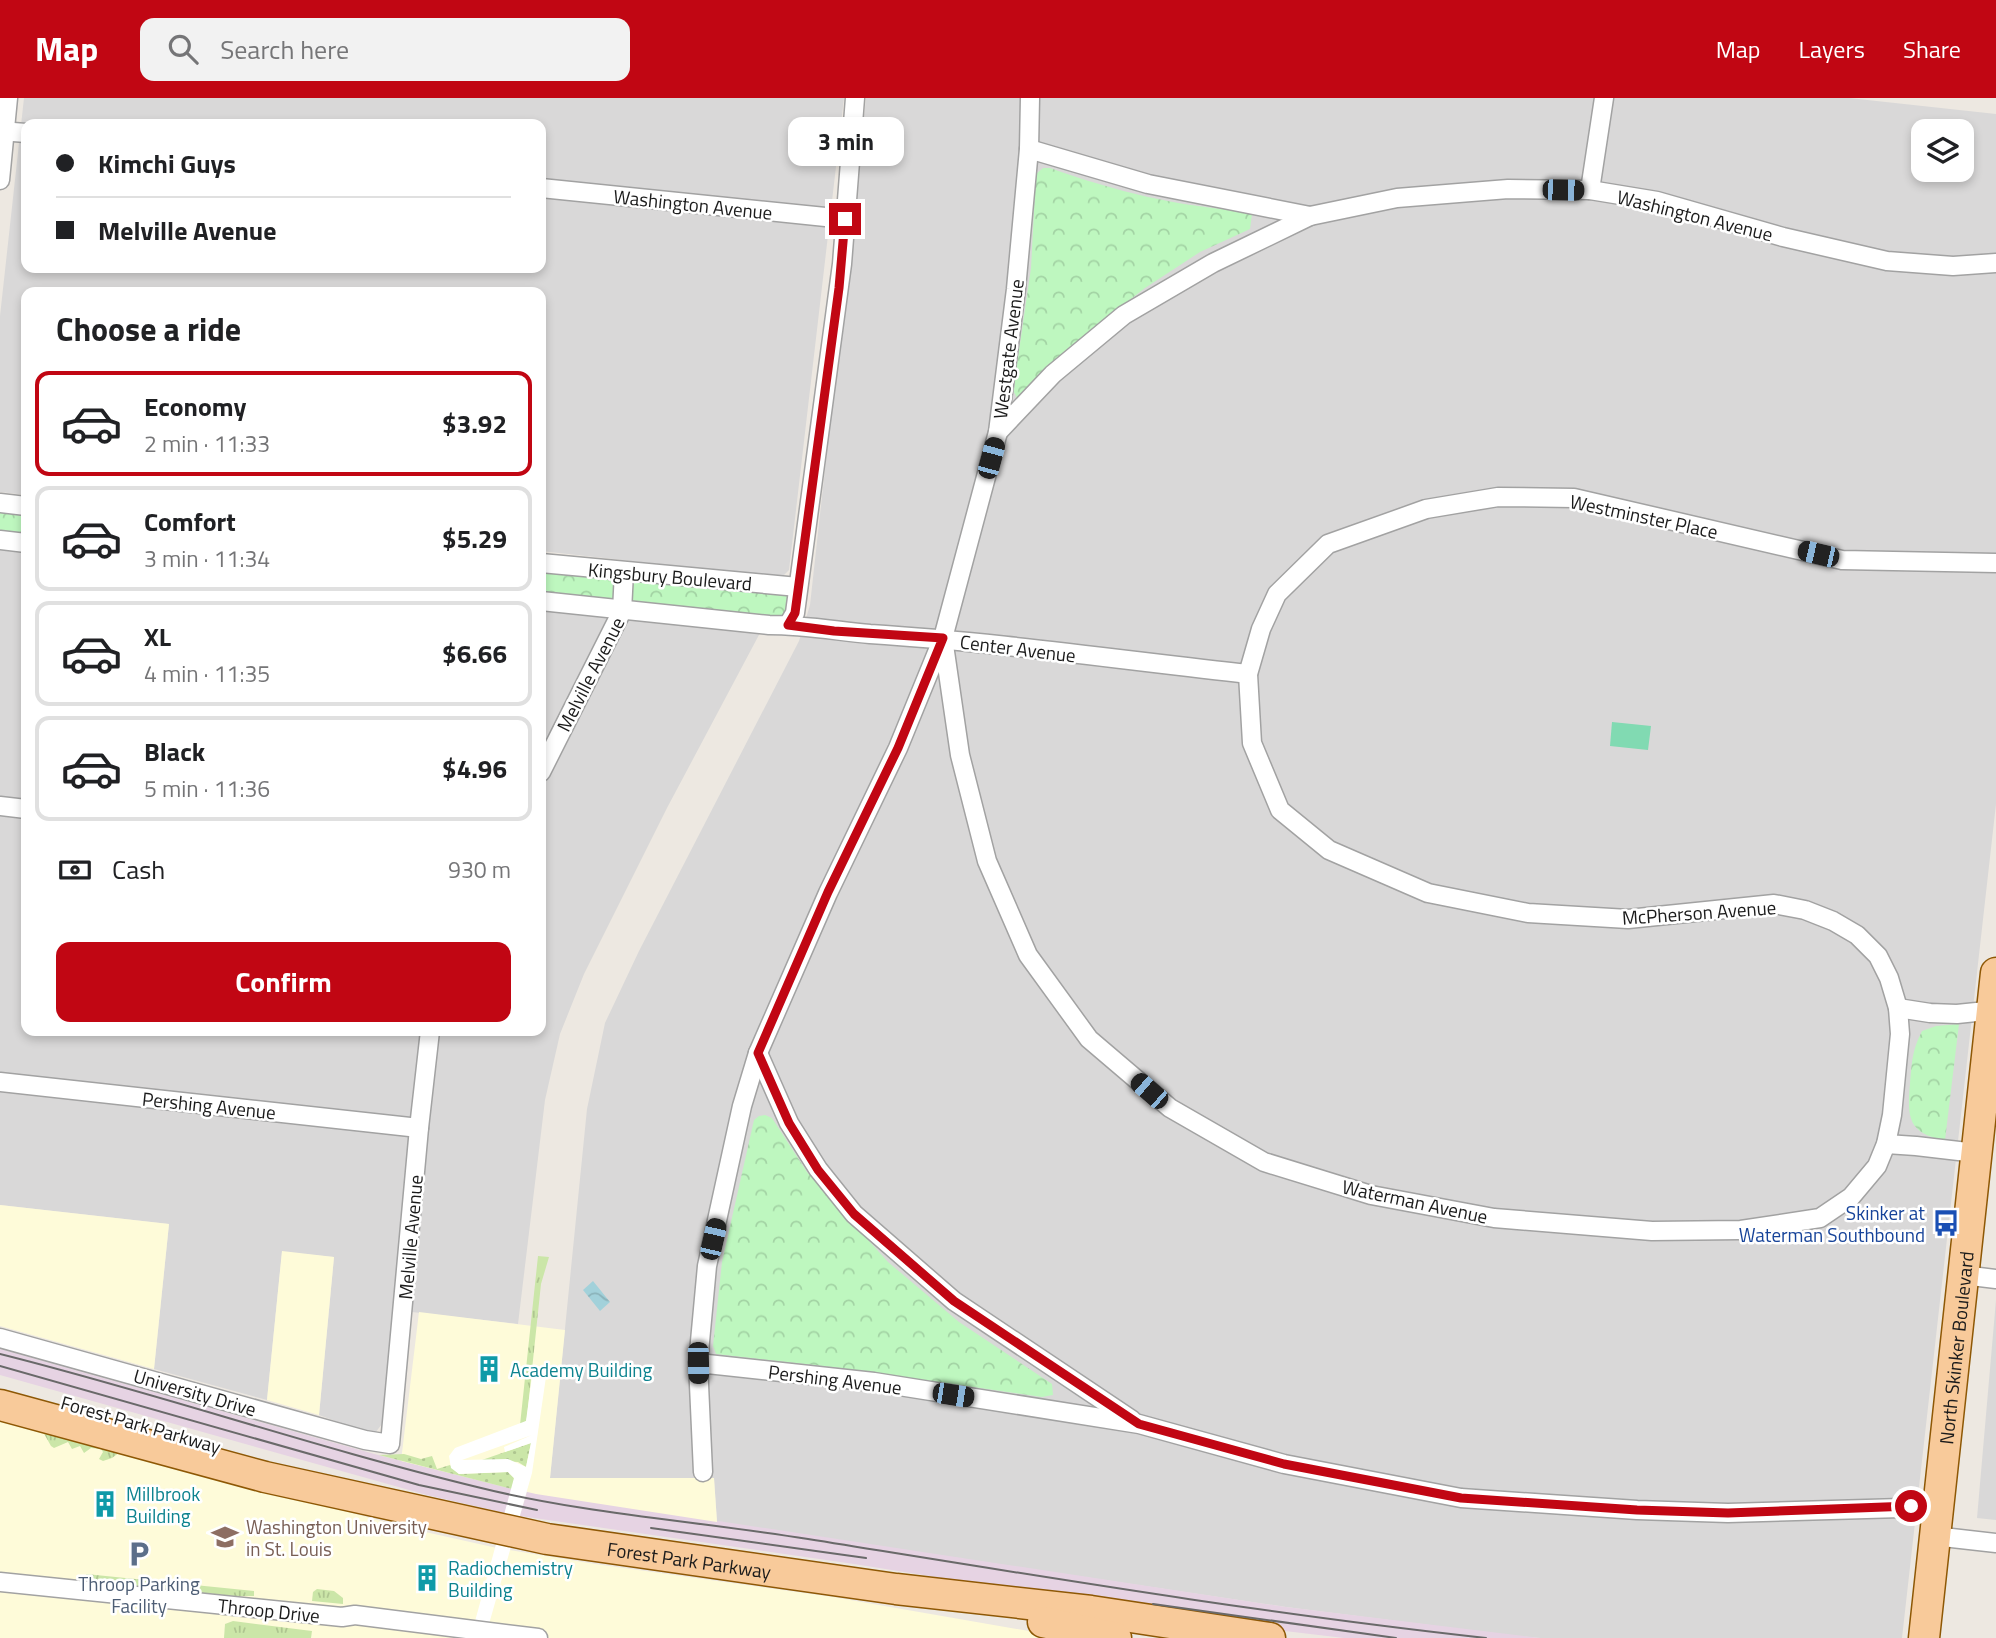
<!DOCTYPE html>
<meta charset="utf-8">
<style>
body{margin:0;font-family:"Titillium Web",sans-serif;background:#f2f2f2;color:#202124;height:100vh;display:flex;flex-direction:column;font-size:26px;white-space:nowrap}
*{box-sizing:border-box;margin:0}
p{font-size:23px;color:#757577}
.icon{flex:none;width:38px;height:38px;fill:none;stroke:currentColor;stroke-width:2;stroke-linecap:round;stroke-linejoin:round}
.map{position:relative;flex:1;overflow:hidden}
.side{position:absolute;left:21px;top:189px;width:525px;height:749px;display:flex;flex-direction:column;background:#fff;border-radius:14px;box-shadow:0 4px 10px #0003}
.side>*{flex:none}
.banner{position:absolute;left:21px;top:21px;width:525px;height:154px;border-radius:14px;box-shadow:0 4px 10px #0003;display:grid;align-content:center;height:154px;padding:0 35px;background:#fff}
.controls{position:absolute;left:1911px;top:21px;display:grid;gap:14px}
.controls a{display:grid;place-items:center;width:63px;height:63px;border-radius:14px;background:#fff;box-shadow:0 4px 10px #0003;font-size:35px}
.end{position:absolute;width:32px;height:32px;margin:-16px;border:9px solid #c10613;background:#fff;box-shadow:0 0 0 4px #fff}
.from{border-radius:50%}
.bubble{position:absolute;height:49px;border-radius:14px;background:#fff;box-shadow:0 4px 10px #0003;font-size:23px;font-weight:700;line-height:49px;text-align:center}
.car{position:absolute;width:21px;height:42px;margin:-21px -10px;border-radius:9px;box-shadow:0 0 5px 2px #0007;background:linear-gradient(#222 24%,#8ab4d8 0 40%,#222 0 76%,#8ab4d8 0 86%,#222 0)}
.banner b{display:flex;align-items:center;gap:24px;height:66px;font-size:26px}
.banner b+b{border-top:2px solid #e0e0e0}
.banner i{width:18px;height:18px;background:#202124}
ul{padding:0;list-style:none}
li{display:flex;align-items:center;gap:21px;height:105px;margin:0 14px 10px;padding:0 21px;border:4px solid #e0e0e0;border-radius:14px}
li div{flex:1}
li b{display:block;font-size:26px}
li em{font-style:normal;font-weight:700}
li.active{border-color:#c10613}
li>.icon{width:63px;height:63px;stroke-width:1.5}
h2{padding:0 35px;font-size:32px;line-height:84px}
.pay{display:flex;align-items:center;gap:18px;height:77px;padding:0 35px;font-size:26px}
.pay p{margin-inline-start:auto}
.cta{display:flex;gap:14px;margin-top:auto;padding:14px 35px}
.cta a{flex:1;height:80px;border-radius:14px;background:#c10613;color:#fff;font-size:28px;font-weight:700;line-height:80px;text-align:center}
header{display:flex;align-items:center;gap:42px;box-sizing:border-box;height:98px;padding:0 35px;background:#c10613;color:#fff}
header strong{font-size:33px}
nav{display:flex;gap:38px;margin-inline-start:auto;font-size:24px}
.search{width:490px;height:63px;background:#f2f2f2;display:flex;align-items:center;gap:18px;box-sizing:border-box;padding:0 24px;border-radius:14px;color:#757577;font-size:26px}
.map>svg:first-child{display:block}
</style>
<header>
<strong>Map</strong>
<div class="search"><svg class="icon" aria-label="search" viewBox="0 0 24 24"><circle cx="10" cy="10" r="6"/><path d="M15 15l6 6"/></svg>Search here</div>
<nav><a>Map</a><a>Layers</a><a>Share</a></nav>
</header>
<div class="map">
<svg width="1996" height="1540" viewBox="0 0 1996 1540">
<defs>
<pattern id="grass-tufts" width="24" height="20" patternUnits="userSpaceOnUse" patternTransform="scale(1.75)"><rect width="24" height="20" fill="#cbe6a8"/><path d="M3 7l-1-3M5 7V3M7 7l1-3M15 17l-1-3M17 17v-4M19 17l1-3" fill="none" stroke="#aec590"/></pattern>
<pattern id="park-crowns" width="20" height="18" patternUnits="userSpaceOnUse" patternTransform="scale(1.75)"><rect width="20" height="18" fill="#bef7bf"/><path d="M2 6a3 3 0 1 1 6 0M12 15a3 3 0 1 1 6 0" fill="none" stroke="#a3d3a4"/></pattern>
<pattern id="garden-dots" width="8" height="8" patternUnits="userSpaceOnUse" patternTransform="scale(1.75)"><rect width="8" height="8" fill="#cbe6a8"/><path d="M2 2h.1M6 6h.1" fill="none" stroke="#aec590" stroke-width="1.8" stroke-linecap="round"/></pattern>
<pattern id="water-waves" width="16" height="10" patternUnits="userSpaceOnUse" patternTransform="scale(1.75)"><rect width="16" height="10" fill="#a2d1da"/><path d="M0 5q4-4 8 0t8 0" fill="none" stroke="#8bb3ba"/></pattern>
</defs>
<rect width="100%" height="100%" fill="#ede8e1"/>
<g fill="#d9d8d8" fill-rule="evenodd">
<path d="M24 0H844L789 472 783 478 775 479 541 453V194H26V397L0 394V218ZM26 26H541V170H26Z"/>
<path d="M866 0H1849L1996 16V706L1902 1540H1540L1508 1537 1286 1509 717 1424 714 1381 550 1380 587 1011 605 925 639 853 799 543 810 507ZM1923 33H1962V72H1923Z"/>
<polygon points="0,450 26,453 26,933 541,933 541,510 760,535 667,710 584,876 560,936 545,1002 518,1226 394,1212 382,1326 375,1335 368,1335 319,1317 334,1159 282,1154 267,1302 154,1271 169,1126 0,1107"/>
<polygon points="1996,1202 1996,1422 1977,1420"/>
</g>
<g fill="#e6d3e3">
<polygon points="0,1251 378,1357 512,1391 505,1415 427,1397 0,1277"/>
<polygon points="527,1394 1286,1509 1540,1540 1344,1540 1252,1529 854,1466 520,1418"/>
</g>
<g fill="#fefbd9">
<polygon points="0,1107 169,1126 154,1271 0,1228"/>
<polygon points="282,1153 334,1159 319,1317 267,1302"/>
<polygon points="419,1214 565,1232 550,1380 714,1380 717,1424 536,1396 401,1363"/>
<polygon points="0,1318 403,1429 497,1450 595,1466 833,1499 1069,1540 0,1540"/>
</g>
<g fill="url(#grass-tufts)">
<polygon points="538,1158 549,1159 541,1186 527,1319 526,1323 520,1327"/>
<polygon points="42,1332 120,1354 112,1360 103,1363 99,1361 103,1354 101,1351 91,1350 84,1355 80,1348 72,1351 68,1344 54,1350 51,1348"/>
<polygon points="86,1476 254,1493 254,1498 234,1498 89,1483 87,1482"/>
<polygon points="317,1491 334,1493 343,1500 343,1506 312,1503 313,1494"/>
<polygon points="233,1523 312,1533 311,1540 224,1540 225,1526"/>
</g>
<g fill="url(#park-crowns)">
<path d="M1043 70H1050C1114 93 1179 109 1247 113L1252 116 1250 131 1200 154 1145 190 1095 229 1055 266 1029 295 1017 300 1014 294 1015 280 1031 170 1036 76Z"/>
<polygon points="0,405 26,408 26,445 0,442"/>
<polygon points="541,465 798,489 788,527 541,503"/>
<path d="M1959 926 1945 1042C1908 1036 1907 1019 1910 986 1912 963 1912 953 1922 933L1936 928Z"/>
<polygon points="765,1017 772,1020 807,1074 888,1164 959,1224 1052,1286 1053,1297 1042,1299 841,1270 716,1256 713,1248 722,1164 754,1022 759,1018"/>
</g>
<g fill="url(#garden-dots)">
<polygon points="531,1345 526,1369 518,1364 482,1362"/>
<polygon points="404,1356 421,1361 432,1358 437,1371 450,1367 459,1376 508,1374 514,1380 512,1391 379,1357"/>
</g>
<polygon fill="#81dab2" points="1612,624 1651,628 1648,652 1610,648"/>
<polygon fill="url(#water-waves)" points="593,1183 610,1204 600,1213 583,1192"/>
<path fill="#fff" fill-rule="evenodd" d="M533 1271 547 1272 532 1375 489 1526 471 1538 514 1380 508 1374 459 1376 451 1370 449 1358 455 1350 526 1323ZM532 1337 504 1349 505 1354 531 1345 526 1369 508 1361 462 1362Z"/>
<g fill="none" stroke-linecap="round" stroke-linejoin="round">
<defs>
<g id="minor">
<polyline points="0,33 26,35"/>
<polyline points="1029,51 1148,86 1310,118 1397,100 1508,91 1590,92 1657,103 1783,139 1887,163 1953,168 1996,165"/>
<polyline points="0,82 8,0"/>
<polyline points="541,90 845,121"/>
<polyline points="1590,92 1604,0"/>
<polyline points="998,334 1053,276 1124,217 1213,165 1310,118"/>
<polyline points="0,405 26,408"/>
<polyline points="0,442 26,445"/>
<polyline points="541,465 798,489"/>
<path d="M541 503 769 527C803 527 837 533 870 536 996 544 1122 562 1248 576"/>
<polyline points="788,527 795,515 842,166 855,0"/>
<polyline points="943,540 960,657 987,763 1028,857 1089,941 1170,1010 1264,1064 1371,1097 1494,1120 1652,1133 1741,1132 1820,1120 1851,1099 1877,1068 1886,1046 1892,1017 1900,936 1898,910 1889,880 1878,858 1857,837 1833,823 1805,812 1774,806 1628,821 1528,815 1428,795 1329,752 1280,712 1252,645 1248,576 1261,531 1277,496 1328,446 1426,411 1498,399 1574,400 1842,462 1996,465"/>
<polyline points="541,674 622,513 624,474"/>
<polyline points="0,708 26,711"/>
<polyline points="1898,910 1930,915 1957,916 1996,912"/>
<polyline points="758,955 789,1025 818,1071 854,1116 954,1203 1132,1322"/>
<polyline points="0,984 419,1030"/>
<polyline points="1886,1046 1916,1048 1976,1055"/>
<polyline points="1963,1177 1996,1181"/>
<polyline points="0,1240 365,1342 390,1346 419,1030 430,933"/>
<polyline points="698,1265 874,1284 1139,1326 1284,1366 1461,1400 1637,1412 1728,1415 1937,1409"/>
<polyline points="703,1374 698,1265 707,1168 742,1008 758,955 828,795 898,650 943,540 998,334 1016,191 1029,51 1030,0"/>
<polyline points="1934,1438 1996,1445"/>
<polyline points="0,1484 342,1519 355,1517 538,1540"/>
</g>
<g id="primary">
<path id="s1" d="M0 1307 265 1379 547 1441 896 1491 1091 1513 1270 1540"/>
<polyline points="1043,1524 1116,1540"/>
<path id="s2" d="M1924 1540 1996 875"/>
</g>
</defs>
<use href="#minor" stroke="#a2a2a2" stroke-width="21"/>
<use href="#primary" stroke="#8e5805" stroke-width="33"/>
<use href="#minor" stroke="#fff" stroke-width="18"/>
<use href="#primary" stroke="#f8ca9a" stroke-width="30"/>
<g stroke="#696969" stroke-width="2">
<path d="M0 1256C160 1296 316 1350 477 1389 585 1416 697 1423 808 1441 1033 1477 1258 1515 1486 1540"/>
<polyline points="0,1268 419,1387 537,1412"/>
<polyline points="651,1430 866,1460"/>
<polyline points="1153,1506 1396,1540"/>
</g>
</g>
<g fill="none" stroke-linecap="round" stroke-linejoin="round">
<polyline stroke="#c10613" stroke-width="9" points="845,121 839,190 795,515 788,527 834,533 943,540 898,650 828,794 758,955 789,1025 818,1072 854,1116 954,1203 1139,1326 1284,1366 1461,1400 1637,1412 1728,1415 1911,1408"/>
</g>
<defs>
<symbol id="bus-bare" viewBox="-9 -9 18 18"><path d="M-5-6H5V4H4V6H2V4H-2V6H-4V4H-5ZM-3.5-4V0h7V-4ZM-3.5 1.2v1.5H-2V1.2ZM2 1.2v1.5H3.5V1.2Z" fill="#1a4fb4" stroke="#fff" stroke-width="2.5" paint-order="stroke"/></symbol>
<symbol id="building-bare" viewBox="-9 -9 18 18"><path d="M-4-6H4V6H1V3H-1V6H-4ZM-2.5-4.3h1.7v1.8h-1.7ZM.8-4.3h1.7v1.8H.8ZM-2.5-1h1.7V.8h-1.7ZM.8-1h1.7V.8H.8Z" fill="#0f9aa8" stroke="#fff" stroke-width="2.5" paint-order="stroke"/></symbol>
<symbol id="university-bare" viewBox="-9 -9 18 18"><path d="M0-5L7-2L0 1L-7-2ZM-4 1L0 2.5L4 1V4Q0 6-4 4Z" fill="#8d6e63" stroke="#fff" stroke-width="2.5" paint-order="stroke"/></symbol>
<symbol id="parking-bare" viewBox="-9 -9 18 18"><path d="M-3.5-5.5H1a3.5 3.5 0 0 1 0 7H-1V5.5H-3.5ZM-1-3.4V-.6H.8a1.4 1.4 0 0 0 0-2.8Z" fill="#5c6f8a" stroke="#fff" stroke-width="2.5" paint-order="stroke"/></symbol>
</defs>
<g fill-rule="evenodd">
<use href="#bus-bare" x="1927" y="1106" width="38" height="38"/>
<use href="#building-bare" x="470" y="1252" width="38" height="38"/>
<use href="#building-bare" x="86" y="1387" width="38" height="38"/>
<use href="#university-bare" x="206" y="1420" width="38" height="38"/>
<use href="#parking-bare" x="120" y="1437" width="38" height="38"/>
<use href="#building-bare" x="408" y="1461" width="38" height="38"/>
</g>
<g text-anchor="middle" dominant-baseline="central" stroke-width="5" stroke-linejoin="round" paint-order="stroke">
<g font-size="19" fill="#1b1b1b" stroke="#fff">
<text transform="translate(693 106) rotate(6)">Washington Avenue</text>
<text transform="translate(1695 117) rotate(14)">Washington Avenue</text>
<text transform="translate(1008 251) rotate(-83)">Westgate Avenue</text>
<text transform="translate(1644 418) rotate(12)">Westminster Place</text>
<text transform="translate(670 478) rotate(5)">Kingsbury Boulevard</text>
<text transform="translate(1018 550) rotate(7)">Center Avenue</text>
<text transform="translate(590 576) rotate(-63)">Melville Avenue</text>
<text transform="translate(1699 814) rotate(-4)">McPherson Avenue</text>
<text transform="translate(209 1007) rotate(6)">Pershing Avenue</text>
<text transform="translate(1415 1103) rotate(12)">Waterman Avenue</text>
<text transform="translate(410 1139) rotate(-85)">Melville Avenue</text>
<text stroke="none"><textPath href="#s2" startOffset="292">North Skinker Boulevard</textPath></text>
<text transform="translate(835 1281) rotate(7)">Pershing Avenue</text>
<text transform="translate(195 1294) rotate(16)">University Drive</text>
<text transform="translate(141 1326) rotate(16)">Forest Park Parkway</text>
<text stroke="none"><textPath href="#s1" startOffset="707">Forest Park Parkway</textPath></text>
<text transform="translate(269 1512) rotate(6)">Throop Drive</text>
</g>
<g font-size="19" fill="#164399" stroke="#fff" text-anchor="end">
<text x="1925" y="1114">Skinker at<tspan x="1925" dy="22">Waterman Southbound</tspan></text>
</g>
<g font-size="19" fill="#0d838f" stroke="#fff" text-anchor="start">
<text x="510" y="1271">Academy Building</text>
<text x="126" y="1395">Millbrook<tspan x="126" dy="22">Building</tspan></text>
<text x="448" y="1469">Radiochemistry<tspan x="448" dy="22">Building</tspan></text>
</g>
<g font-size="19" fill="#785e54" stroke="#fff" text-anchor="start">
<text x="246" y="1428">Washington University<tspan x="246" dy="22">in St. Louis</tspan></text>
</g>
<g font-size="19" fill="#4e5e75" stroke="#fff">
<text x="139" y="1485">Throop Parking<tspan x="139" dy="22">Facility</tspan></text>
</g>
</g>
</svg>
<div class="controls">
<a><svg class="icon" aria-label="layers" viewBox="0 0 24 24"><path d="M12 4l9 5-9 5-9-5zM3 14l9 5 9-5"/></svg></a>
</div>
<i class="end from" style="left:1911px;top:1408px"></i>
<i class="end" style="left:845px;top:121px"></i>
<div class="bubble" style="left:788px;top:19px;width:116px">3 min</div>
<i class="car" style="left:1563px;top:92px;rotate:91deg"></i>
<i class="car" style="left:991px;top:360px;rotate:15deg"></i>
<i class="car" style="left:1818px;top:456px;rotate:283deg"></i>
<i class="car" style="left:1149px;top:993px;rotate:311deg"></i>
<i class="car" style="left:713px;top:1141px;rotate:13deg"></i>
<i class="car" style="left:698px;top:1265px;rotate:179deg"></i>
<i class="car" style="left:953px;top:1297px;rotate:99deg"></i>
<div class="banner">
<b><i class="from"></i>Kimchi Guys</b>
<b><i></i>Melville Avenue</b>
</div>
<section class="side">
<h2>Choose a ride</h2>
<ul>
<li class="active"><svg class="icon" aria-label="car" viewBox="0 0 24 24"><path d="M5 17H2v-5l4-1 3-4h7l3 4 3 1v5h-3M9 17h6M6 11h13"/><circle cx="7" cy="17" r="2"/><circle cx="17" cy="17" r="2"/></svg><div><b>Economy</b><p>2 min · 11:33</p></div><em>$3.92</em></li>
<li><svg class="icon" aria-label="car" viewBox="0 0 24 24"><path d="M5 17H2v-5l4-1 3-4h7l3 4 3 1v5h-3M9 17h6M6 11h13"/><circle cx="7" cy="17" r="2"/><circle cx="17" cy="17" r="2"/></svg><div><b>Comfort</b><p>3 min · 11:34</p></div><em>$5.29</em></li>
<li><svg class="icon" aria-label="car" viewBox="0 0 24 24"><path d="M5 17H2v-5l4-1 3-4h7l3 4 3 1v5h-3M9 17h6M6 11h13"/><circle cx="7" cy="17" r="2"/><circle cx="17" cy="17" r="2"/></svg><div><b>XL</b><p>4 min · 11:35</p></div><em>$6.66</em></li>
<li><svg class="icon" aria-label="car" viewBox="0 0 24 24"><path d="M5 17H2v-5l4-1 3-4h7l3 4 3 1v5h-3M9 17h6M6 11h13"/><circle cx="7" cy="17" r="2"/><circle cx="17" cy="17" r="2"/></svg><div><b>Black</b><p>5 min · 11:36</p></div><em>$4.96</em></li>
</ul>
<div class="pay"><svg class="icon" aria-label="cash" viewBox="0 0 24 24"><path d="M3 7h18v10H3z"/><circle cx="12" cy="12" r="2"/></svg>Cash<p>930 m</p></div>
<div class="cta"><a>Confirm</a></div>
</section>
</div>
